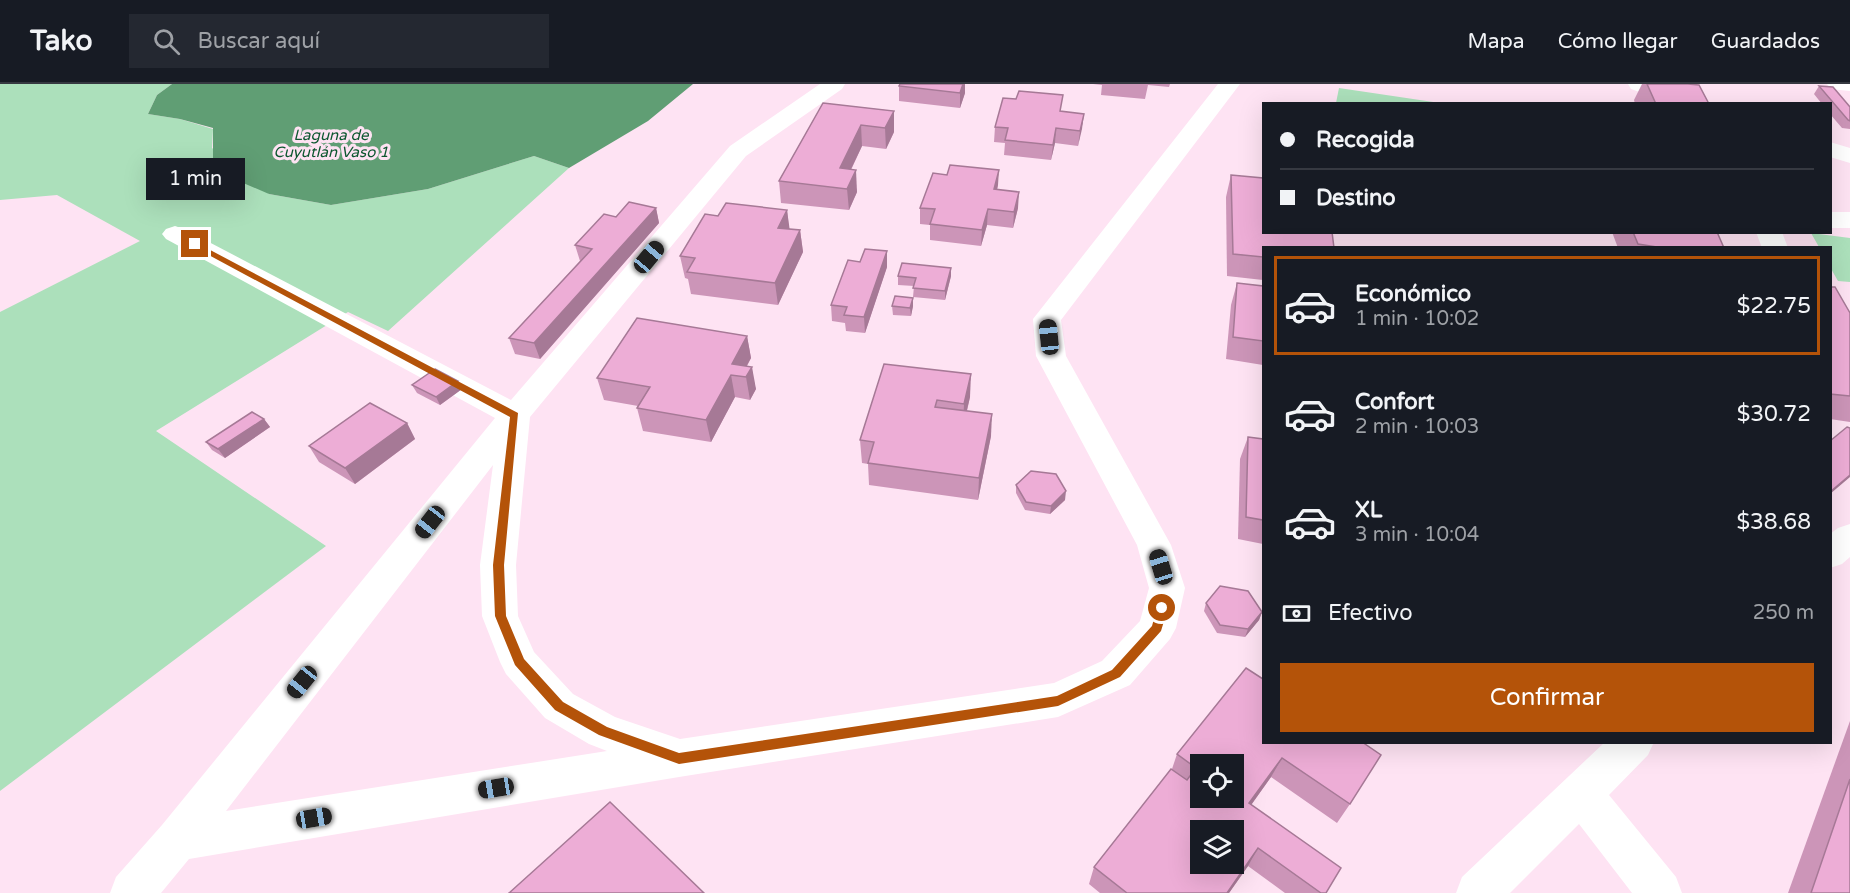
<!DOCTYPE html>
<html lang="es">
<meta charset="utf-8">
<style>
body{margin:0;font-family:"Varela Round",sans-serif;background:#242831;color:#f1f3f6;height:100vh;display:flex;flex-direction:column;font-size:22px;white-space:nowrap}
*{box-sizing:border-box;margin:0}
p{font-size:20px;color:#9ea1a6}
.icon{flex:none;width:33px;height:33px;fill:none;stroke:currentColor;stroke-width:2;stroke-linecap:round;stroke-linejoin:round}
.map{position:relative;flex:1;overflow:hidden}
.details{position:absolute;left:1262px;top:162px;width:570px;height:498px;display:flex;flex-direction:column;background:#171b24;border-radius:0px;box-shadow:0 6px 24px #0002}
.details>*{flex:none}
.guide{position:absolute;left:1262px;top:18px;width:570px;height:132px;border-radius:0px;box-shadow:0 6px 24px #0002;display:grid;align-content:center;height:132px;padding:0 18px;background:#171b24}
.controls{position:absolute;left:1190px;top:670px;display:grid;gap:12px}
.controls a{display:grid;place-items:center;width:54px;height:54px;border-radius:0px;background:#171b24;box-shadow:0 6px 24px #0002;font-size:30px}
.end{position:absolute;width:27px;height:27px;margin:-14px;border:8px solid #b45309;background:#fff;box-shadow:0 0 0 3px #fff}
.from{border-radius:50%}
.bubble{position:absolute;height:42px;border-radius:0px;background:#171b24;box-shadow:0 6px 24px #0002;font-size:20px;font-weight:600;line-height:42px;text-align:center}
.car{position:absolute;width:18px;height:36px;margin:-18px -9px;border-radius:8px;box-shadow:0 0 4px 2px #0007;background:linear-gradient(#222 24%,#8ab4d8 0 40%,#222 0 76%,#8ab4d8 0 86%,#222 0)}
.guide b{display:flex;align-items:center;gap:21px;height:57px;font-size:22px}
.guide b+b{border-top:2px solid #363941}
.guide i{width:15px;height:15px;background:#f1f3f6}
ul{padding:10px 0 0;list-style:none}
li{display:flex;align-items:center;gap:18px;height:99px;margin:0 12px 9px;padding:0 6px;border:3px solid transparent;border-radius:0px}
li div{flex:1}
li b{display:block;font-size:22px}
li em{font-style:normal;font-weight:600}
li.current{border-color:#b45309}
li>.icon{width:54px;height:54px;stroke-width:1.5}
.pay{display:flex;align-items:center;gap:15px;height:66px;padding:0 18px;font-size:22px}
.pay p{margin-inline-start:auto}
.button{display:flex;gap:12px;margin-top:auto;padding:12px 18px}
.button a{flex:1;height:69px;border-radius:0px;background:#b45309;color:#fff;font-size:24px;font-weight:600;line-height:69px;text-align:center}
header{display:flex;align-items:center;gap:36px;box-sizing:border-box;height:84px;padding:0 30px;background:#171b24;border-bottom:2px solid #363941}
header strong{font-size:28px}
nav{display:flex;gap:33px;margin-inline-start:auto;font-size:21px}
.search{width:420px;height:54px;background:#242831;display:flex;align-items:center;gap:15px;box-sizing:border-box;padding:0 21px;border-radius:0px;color:#9ea1a6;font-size:22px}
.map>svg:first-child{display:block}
</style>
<header>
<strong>Tako</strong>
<div class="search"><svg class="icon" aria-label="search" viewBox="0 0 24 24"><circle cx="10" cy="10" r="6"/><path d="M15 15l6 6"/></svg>Buscar aquí</div>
<nav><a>Mapa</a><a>Cómo llegar</a><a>Guardados</a></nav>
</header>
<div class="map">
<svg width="1850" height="809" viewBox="0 0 1850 809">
<rect width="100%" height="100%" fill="#fee3f3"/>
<g fill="#ace0bb">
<polygon points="0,0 172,0 157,11 148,30 180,35 213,45 212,64 269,110 331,121 428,105 534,72 569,84 388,247 348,228 156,347 326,462 0,707 0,228 140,157 57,111 0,116"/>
<polygon points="1339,4 1440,19 1336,19"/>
<polygon points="1811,149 1850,154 1850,198 1838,197 1830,183 1830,164 1819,163"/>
</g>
<polygon fill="#609e74" points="172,0 693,0 648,37 569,84 534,72 428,105 331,121 269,110 213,86 213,44 180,35 148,30 157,11"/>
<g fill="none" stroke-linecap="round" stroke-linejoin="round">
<g fill="#fff" fill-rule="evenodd">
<path d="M820 0H845L842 5 746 72 530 333 516 481 518 532 534 568 573 610 615 633 680 655 1054 599 1102 577 1140 537 1149 504 1137 461 1036 272 1033 235 1218 0H1240L1061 236 1066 272 1171 461 1185 504 1176 544 1170 555 1130 601 1058 633 679 693 189 775 161 809H110L116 793 162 741 495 334 166 155 162 150 166 145 175 142 184 145 511 316 730 62ZM493 381 480 481 482 532 500 578 506 590 545 634 589 660 607 667 226 727Z"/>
<polygon points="1628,0 1660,0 1704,15 1707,20 1674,20 1631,5"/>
<polygon points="1827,0 1850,0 1850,7 1830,5"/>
<polygon points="1830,58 1850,64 1850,79 1830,73"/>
<rect x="1830" y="128" width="20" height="16"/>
<polygon points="1756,148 1782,148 1788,164 1762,164"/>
<polygon points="1850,440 1850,473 1842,480 1830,484 1830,450 1838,444"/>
<polygon points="1605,658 1654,658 1648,671 1609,711 1676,793 1682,809 1632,809 1579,740 1510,809 1456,809 1462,793"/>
</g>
</g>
<g fill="#cc95b8">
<polygon points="900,0 965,0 965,9 960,24 899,17 899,2"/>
<polygon points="1093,0 1170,0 1169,3 1148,1 1145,15 1101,11 1102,1"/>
<polygon points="1642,0 1647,0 1709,20 1635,20 1634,16"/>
<polygon points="1819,2 1850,23 1850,45 1842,44 1830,30 1830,20 1822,20 1814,10"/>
<polygon points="823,19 894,27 894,48 886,65 862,62 851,86 857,108 849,126 781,119 779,97"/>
<polygon points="1061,28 1084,30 1078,62 1055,59 1051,76 1004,71 1005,59 994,58 995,43"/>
<polygon points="1231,91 1263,164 1263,196 1227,192 1226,113"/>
<polygon points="998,101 997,106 1018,124 1013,144 987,141 981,162 930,156 930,141 920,140 920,124"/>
<polygon points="656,124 659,139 540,275 515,270 509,254 580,177 575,161 616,133"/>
<polygon points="787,126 789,145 800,146 803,168 778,221 691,210 688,195 685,194 680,172 718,132"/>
<polygon points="1612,148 1717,148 1724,164 1618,164"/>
<polygon points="887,167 887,183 865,249 846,247 845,239 832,237 831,221 860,178"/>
<polygon points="898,192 951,192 945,216 913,213 914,202 898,201"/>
<polygon points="1237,199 1263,202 1263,281 1226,275 1231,221"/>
<polygon points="1830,203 1850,229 1850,338 1830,335"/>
<polygon points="892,222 913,222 911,232 893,231"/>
<polygon points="747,252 751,274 747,282 756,305 750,316 735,313 711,358 643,347 637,324 638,322 604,316 597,294"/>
<polygon points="884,280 970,313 967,327 991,352 978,416 869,401 868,380 862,379 860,356"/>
<polygon points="458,297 462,305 440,321 417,309 412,301"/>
<polygon points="264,335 270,343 225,374 212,366 206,358"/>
<polygon points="407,339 415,355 355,400 319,378 309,362"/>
<polygon points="1248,353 1263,355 1263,460 1238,455 1240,375"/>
<polygon points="1016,401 1065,416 1050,430 1025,426 1016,409"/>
<polygon points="1206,519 1262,528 1259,536 1245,553 1217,549 1204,527"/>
<polygon points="1246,584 1350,720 1337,739 1271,693 1251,721 1326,809 1285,809 1248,782 1229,809 1100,809 1089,800 1094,783 1172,685 1177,670"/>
<polygon points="1850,637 1850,809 1788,809"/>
</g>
<g fill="#a67996">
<polygon points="963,0 965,0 965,9 960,24 960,9"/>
<polygon points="894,27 894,48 886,65 885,44"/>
<polygon points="1084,30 1082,45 1078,62 1080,47"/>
<polygon points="861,41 862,62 842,104 840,84"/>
<polygon points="1056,44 1055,59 1051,76 1053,61"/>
<polygon points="856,86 857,108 849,126 847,105"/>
<polygon points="999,86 998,101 993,121 994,105"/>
<polygon points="1019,108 1018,124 1013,144 1014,128"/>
<polygon points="656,124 659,139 540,275 534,259"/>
<polygon points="988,125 987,141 981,162 982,146"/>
<polygon points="787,126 790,148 778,144"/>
<polygon points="800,146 803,168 778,221 775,199"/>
<polygon points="887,167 887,183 865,249 864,233"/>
<polygon points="951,184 951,192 945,216 945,207"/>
<polygon points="913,214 913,222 911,232 910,224"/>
<polygon points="747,252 751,274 741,292 732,280"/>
<polygon points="752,283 756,305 750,316 746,293"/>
<polygon points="971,290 970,313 963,342 964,320"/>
<polygon points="731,291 735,313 711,358 706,336"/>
<polygon points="458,297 462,305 440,321 436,313"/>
<polygon points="992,330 991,352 978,416 979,394"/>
<polygon points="264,335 270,343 225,374 218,365"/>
<polygon points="407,339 415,355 355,400 345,384"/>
<polygon points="1850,391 1850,393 1830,410 1830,408"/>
<polygon points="1066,407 1065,416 1050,430 1051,422"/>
<polygon points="1262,528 1259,536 1245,553 1248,545"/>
<polygon points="1282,674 1271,693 1239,738 1249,719"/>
<polygon points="1258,764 1248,782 1229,809 1227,809"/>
</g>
<g fill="#edadd6" stroke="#a67996" stroke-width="1.5" fill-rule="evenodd">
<polygon points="900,0 963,0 960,9 899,2"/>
<polygon points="1647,0 1688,0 1699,1 1709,20 1656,20"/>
<polygon points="1819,2 1833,3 1850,23 1850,37 1848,36"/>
<polygon points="1019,7 1063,11 1060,27 1084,30 1080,47 1056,44 1053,61 1005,56 1008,44 995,43 1003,14 1016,15"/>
<polygon points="823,19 894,27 885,44 861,41 840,84 856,86 847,105 779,97"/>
<polygon points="950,81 999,86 994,105 1019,108 1014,128 988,125 982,146 930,140 935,125 920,124 933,89 947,91"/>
<polygon points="1231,91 1263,94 1263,148 1332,148 1334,164 1263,164 1263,173 1233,170"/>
<polygon points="629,118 656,124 534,259 509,254 592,165 575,161 604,130 616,133"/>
<polygon points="726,119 787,126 778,144 800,146 775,199 687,188 695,174 680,172 705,130 718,132"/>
<polygon points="1633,148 1717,148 1724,164 1663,164 1638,160"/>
<polygon points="865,165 887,167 864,233 844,231 847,223 831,221 848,176 860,178"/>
<polygon points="902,179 951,184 945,207 913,204 916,194 898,192"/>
<polygon points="1237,199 1263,202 1263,257 1233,253"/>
<polygon points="1830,203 1835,203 1850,229 1850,312 1830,310"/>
<polygon points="895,212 913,214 910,224 892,222"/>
<polygon points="637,234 747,252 732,280 752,283 746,293 731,291 706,336 637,324 650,303 597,294"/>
<polygon points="884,280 971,290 964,320 937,316 935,323 992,330 979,394 868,379 874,358 860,356"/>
<polygon points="435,285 458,297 436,313 412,301"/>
<polygon points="370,319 407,339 345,384 309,362"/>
<polygon points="252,328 264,335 218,365 206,358"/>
<polygon points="1847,343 1850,344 1850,391 1830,408 1830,357"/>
<polygon points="1248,353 1263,355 1263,436 1246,433"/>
<polygon points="1031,387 1056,390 1066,407 1051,422 1026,418 1016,401"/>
<polygon points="1220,502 1248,507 1262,528 1248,545 1220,541 1206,519"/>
<path d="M1246 584 1263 595V658H1362L1381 671 1350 720 1282 674 1249 719 1341 784 1326 809H1321L1258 764 1227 809H1127L1094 783 1171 685 1187 696 1196 684 1177 670ZM1200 681H1233V714H1200ZM1200 747H1233V780H1200Z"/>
<polygon points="1850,695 1850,809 1811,809"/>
<polygon points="610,718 704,809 509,809"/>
</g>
<polygon fill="#b45309" points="192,159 197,159 518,329 504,481 506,532 524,575 563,618 607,643 679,669 1057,612 1112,586 1152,542 1157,524 1162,520 1168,524 1161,547 1120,593 1058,622 679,680 599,651 555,626 515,581 495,532 493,481 510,333 192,162"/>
<g text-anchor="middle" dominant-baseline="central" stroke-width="6" stroke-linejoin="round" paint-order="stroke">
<g font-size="15" font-style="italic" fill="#0c572f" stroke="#fee3f3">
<text x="331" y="51">Laguna de<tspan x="331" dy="17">Cuyutlán Vaso 1</tspan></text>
</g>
</g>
</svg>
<div class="controls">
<a><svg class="icon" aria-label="locate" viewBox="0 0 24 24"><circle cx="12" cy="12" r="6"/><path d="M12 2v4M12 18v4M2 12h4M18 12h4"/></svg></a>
<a><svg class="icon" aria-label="layers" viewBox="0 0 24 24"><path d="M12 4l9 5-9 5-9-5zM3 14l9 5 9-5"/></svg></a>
</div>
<i class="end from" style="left:1162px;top:524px"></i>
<i class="end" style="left:195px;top:160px"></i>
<div class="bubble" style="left:146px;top:74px;width:99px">1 min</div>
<i class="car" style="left:649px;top:173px;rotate:40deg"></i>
<i class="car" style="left:1049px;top:253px;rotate:354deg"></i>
<i class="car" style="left:430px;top:438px;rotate:218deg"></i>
<i class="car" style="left:1161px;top:483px;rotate:343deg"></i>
<i class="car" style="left:302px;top:598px;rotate:219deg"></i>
<i class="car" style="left:496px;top:704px;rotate:261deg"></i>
<i class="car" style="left:314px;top:734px;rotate:81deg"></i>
<div class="guide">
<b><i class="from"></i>Recogida</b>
<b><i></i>Destino</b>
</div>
<section class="details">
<ul>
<li class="current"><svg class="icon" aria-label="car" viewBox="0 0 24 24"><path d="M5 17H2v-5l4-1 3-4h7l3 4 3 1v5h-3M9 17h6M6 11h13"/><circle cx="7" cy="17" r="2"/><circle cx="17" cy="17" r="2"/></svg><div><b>Económico</b><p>1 min · 10:02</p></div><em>$22.75</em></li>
<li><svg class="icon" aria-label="car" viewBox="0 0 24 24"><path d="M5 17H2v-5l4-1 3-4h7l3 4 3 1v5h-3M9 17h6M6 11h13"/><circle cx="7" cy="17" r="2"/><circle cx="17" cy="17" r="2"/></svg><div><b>Confort</b><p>2 min · 10:03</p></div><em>$30.72</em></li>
<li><svg class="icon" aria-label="car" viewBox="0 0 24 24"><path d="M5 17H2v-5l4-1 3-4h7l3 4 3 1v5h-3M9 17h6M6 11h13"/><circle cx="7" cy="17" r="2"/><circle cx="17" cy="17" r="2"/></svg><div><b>XL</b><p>3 min · 10:04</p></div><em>$38.68</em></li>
</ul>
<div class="pay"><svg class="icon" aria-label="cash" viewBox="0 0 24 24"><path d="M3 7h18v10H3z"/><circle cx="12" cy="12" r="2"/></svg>Efectivo<p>250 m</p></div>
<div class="button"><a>Confirmar</a></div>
</section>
</div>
